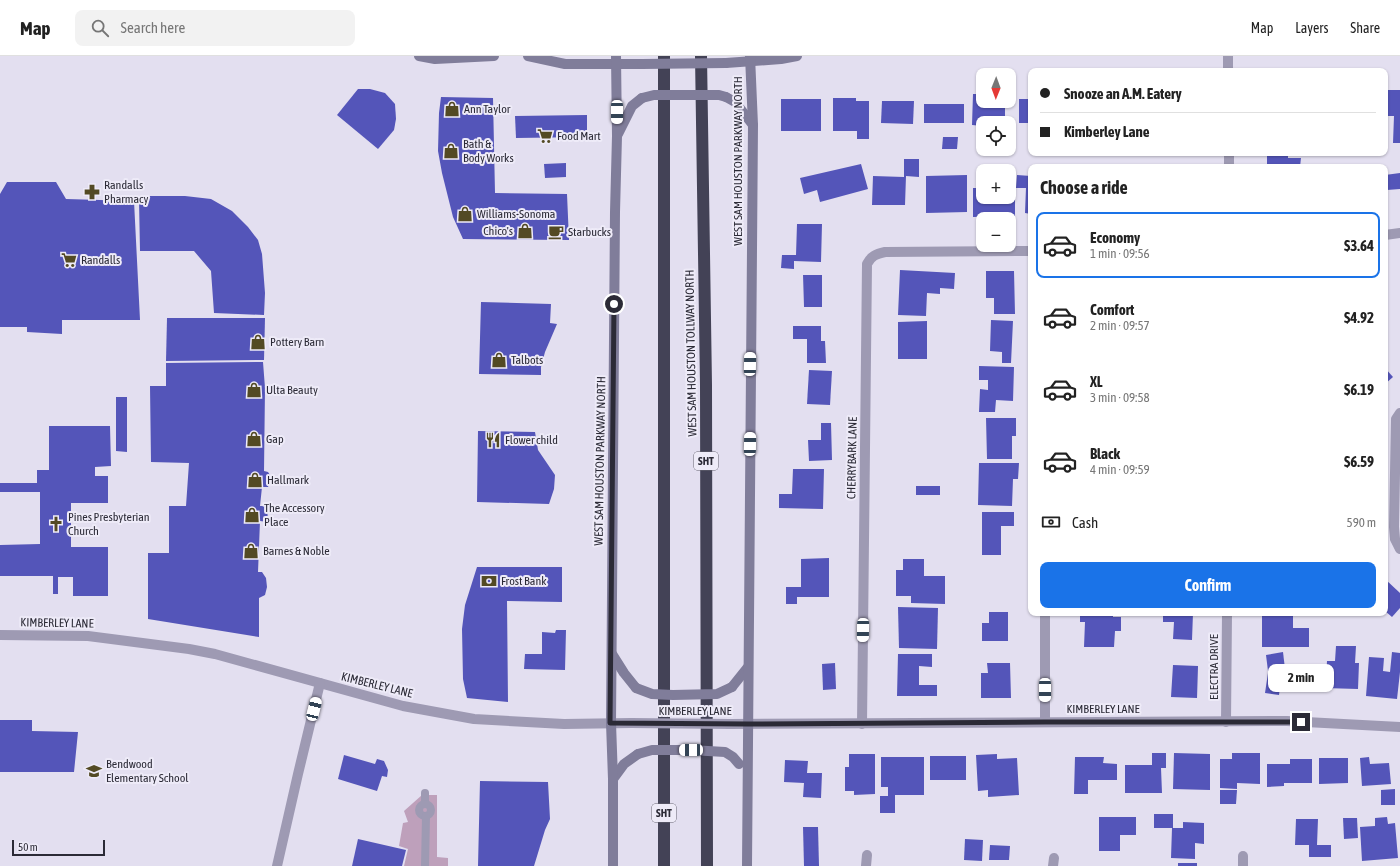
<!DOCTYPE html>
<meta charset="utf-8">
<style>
body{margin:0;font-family:"Asap Condensed",sans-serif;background:#f2f2f2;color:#222;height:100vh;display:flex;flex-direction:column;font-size:15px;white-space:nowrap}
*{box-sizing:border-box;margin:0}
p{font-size:13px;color:#767676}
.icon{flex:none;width:22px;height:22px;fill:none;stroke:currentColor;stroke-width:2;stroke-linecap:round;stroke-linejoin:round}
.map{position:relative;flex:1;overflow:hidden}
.drawer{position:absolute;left:1028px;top:108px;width:360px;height:452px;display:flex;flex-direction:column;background:#fff;border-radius:8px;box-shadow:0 1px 3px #0004}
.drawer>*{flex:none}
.banner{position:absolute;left:1028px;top:12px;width:360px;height:88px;border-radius:8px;box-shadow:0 1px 3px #0004;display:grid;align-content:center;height:88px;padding:0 12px;background:#fff}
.needle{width:26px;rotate:181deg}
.controls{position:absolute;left:976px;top:12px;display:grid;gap:8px}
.controls a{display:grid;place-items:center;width:40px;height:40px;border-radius:8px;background:#fff;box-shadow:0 1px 3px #0004;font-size:20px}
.scale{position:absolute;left:12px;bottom:10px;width:93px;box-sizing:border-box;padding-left:4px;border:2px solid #2b2a36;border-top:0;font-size:11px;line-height:14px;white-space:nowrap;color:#2b2a36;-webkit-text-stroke:3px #eeebf8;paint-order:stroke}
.end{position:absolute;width:18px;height:18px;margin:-9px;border:5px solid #2b2a36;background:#fff;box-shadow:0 0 0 2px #fff}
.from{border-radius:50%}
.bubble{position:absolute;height:28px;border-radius:8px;background:#fff;box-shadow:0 1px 3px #0004;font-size:13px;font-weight:700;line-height:28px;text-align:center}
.car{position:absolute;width:12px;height:24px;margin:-12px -6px;border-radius:5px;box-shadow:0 0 3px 1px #0007;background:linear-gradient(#fff 24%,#345 0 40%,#fff 0 76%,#345 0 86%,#fff 0)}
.banner b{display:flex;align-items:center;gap:14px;height:38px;font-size:15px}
.banner b+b{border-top:1px solid #e0e0e0}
.banner i{width:10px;height:10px;background:#222}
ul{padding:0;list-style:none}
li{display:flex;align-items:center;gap:12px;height:66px;margin:0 8px 6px;padding:0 4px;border:2px solid transparent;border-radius:8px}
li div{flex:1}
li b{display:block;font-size:15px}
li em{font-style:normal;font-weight:700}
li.current{border-color:#1a73e8}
li>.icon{width:36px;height:36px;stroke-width:1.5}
h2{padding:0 12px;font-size:18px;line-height:48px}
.pay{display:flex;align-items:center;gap:10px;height:44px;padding:0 12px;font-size:15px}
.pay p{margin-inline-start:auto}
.action{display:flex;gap:8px;margin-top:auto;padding:8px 12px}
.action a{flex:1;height:46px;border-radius:8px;background:#1a73e8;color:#fff;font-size:16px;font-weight:700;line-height:46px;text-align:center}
header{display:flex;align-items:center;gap:24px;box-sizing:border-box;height:56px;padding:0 20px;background:#fff;border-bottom:1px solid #e0e0e0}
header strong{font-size:19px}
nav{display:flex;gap:22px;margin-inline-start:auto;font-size:14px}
.search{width:280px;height:36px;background:#f2f2f2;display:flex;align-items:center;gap:10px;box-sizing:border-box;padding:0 14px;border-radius:8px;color:#767676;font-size:15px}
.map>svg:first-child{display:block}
</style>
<header>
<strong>Map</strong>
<div class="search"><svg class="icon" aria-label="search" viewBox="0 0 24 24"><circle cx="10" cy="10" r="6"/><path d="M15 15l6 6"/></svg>Search here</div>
<nav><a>Map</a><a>Layers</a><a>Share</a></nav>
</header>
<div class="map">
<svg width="1400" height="810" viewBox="0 0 1400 810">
<rect width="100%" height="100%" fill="#e3dff0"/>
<polygon fill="#bea0bb" points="422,739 437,739 437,801 448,802 448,810 404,810 408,793 399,790 403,767 408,766 404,755"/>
<g fill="#5455b9">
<polygon points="358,33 370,33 385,37 395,48 396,63 394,74 378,93 337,59"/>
<polygon points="1385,34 1400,34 1400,87 1393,87 1394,60 1385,60"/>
<polygon points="973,38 983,38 983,45 1005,45 1005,67 983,67 983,70 972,69"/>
<polygon points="441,41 493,42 495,137 567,138 569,184 463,183 453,161 442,117 438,95 439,57"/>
<polygon points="833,42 856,42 856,45 869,45 869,83 857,83 857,75 833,75"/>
<rect x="781" y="43" width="40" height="32"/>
<rect x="1019" y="43" width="12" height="24"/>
<polygon points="882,45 914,45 913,68 881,67"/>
<rect x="924" y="48" width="40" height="19"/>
<polygon points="587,59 587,81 516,82 515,60"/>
<polygon points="943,81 958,81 957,93 942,93"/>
<polygon points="1267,97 1288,97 1288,102 1301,102 1300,111 1267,111"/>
<polygon points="904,103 919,103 919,121 906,120 905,149 872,149 873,120 904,121"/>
<polygon points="566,107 566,121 545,122 544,108"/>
<polygon points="861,108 868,133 820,146 817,134 804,138 800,122"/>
<polygon points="1400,117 1400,133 1387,134 1387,138 1385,138 1385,119"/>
<polygon points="967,119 967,156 926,157 926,120"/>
<polygon points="1017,119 1031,120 1031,158 1025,157 1026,132 1016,132"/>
<polygon points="7,126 56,126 66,143 134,145 140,264 62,264 62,278 27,276 27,271 0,271 0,138"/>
<polygon points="973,132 983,132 983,141 1009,141 1009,132 1015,132 1015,160 973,161"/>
<polygon points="142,140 185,140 211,143 232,155 248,171 258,184 262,198 265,237 264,259 214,257 211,215 194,195 140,195 139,144"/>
<polygon points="797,168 822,168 821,206 794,205 794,213 781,212 782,199 796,199"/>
<polygon points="900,214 955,217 954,233 940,232 940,238 927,237 926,260 898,259"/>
<polygon points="986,215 1014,215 1015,258 994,258 994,242 986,242"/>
<polygon points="803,219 822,219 822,251 804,251"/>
<polygon points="481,246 551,248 550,267 557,268 545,296 541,311 541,319 479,318"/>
<polygon points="167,262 265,262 264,304 166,305"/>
<polygon points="991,264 1013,265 1011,307 1002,307 1002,296 990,295"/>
<polygon points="927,265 927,303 898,303 898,266"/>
<polygon points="793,270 821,270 821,285 825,285 826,307 807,307 807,283 793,283"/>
<polygon points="263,306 265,332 264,415 268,416 270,419 270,425 268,431 262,431 260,450 267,450 268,466 260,465 258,516 262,516 266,522 267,531 265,539 259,542 259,581 148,563 148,497 169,497 169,450 186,450 189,407 151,406 150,330 166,330 166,307"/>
<polygon points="979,310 1014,311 1013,345 996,344 995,356 979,356 980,333 988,334 988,324 979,324"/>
<polygon points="1385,312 1393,321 1385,328"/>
<polygon points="809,314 832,315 830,349 807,348"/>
<polygon points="116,341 127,341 127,396 116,395"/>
<polygon points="986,362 1016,362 1016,380 1012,380 1012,403 987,403"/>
<polygon points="821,367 831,367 832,404 809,405 808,384 821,384"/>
<polygon points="49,370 110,370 111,410 95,411 95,420 108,420 108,447 71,447 71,491 108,491 108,540 73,540 73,521 58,521 58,538 53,538 53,520 0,520 0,489 40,488 40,436 0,436 0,427 37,427 37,414 49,414"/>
<polygon points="478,375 535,376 538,394 555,419 554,433 549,448 477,446"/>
<polygon points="979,407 1019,407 1018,423 1013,423 1012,450 978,449"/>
<polygon points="793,413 824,413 823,453 779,452 779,438 792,438"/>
<rect x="916" y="430" width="24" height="9"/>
<polygon points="982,456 1014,456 1014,470 1001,470 1001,499 982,499"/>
<polygon points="829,502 829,541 797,541 797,548 786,548 786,531 801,531 801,503"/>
<polygon points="903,503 924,503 924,520 945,520 945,548 911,547 911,540 896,540 896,514 903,514"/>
<polygon points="477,511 562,511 562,546 507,545 508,646 467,642 463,623 462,573 465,549"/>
<polygon points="1385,523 1400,537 1400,552 1392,561 1385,555"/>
<polygon points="898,551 938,552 937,593 899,592"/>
<polygon points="989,556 1008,556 1008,585 982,585 982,567 989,567"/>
<polygon points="1080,557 1113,557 1113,561 1121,561 1121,575 1115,575 1114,591 1084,591 1085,566 1080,566"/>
<polygon points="1163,557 1193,557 1192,584 1173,583 1174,566 1163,566"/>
<polygon points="1262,557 1293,557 1293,572 1309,572 1309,591 1262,591"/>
<polygon points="556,574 566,574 565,614 524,613 525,598 542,598 542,576 555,577"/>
<polygon points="1336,590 1356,590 1355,607 1359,607 1358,633 1324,632 1325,622 1326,622 1327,605 1335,605"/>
<polygon points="1283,596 1285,613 1268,615 1266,599"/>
<polygon points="1392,596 1400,597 1400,616 1397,643 1366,640 1369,601 1384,602 1383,615 1390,616"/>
<polygon points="898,598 932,598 932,611 919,610 919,629 937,629 937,640 897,640"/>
<polygon points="835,607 836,633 823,634 822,608"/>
<polygon points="987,607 1010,607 1011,642 981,642 981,617 988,617"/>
<polygon points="1173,609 1198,610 1197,642 1171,641"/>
<polygon points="1268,617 1290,621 1288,633 1280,631 1279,639 1265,637"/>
<polygon points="0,664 32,664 32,675 78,676 74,716 0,716"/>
<polygon points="1152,697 1166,697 1166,712 1161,712 1162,737 1125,737 1125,709 1152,709"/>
<polygon points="1174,697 1210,698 1210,734 1173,733"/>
<polygon points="1232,697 1260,697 1260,728 1237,727 1237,733 1220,732 1220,703 1232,703"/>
<polygon points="849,698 875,698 875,738 854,739 854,735 845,735 845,711 849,711"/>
<polygon points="997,698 997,703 1017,702 1019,739 988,741 988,734 978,735 976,699"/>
<polygon points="344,699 375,708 377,703 384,705 388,714 387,721 382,720 377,735 338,723"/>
<rect x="930" y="700" width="36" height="24"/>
<polygon points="881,701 924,701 924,739 895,739 895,757 880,757 880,740 888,740 888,731 881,731"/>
<polygon points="1075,701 1104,701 1103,707 1117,708 1117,724 1088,724 1088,738 1074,738"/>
<polygon points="1369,701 1370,708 1389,707 1391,728 1362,730 1360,702"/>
<polygon points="1319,702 1348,702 1348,727 1319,728"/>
<polygon points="1290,703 1312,703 1312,727 1284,727 1284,730 1267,731 1267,708 1290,708"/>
<polygon points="785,704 808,705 807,717 822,717 821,742 803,741 804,727 784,726"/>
<polygon points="480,725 548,726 550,763 545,774 534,810 478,810"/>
<polygon points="1395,733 1395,749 1381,749 1381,734"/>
<polygon points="1220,734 1237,734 1236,748 1220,748"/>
<rect x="1154" y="758" width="19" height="14"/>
<polygon points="1099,761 1136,761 1136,779 1120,779 1120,795 1099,795"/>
<polygon points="1387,761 1388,768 1395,767 1398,802 1362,805 1360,771 1375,770 1375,762"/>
<polygon points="1343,762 1357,762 1358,782 1344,783"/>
<polygon points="1296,763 1318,763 1317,789 1331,789 1331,801 1309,801 1309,789 1295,789"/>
<polygon points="1183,766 1204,767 1204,788 1195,787 1195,803 1171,802 1172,772 1183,772"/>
<polygon points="803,771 818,771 819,810 804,810"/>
<polygon points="358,783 406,794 402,810 352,810"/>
<polygon points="965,783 983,784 982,805 964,804"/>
<polygon points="990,789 1010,790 1009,804 989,804"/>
<rect x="1178" y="807" width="19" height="3"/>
</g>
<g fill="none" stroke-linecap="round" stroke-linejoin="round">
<g stroke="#9e9ab3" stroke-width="8">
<polyline points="425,748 425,737"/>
<circle cx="425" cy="754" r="6"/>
<polyline points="425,810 426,760"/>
</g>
<g stroke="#9e9ab3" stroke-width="10">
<polyline points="1228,0 1228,15"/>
<polyline points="1229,97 1229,111"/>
<polyline points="1385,179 1400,177"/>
<polyline points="1400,357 1396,363 1394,471 1395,483 1400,493"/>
<polyline points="1045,666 1045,557"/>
<polyline points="1226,666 1227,557"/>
<path d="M862 668 867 208C871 200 876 198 885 196L1031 195"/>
<polyline points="866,810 867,799"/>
<polyline points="1053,810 1054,802"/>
<polyline points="1243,810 1243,800"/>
</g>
<g stroke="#9e9ab3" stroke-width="10">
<polyline points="0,579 88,580 189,593 215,598 403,650 474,663 564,668 631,667"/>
<polyline points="730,668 1287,665 1400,671"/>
<polyline points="277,810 298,718 320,627"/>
</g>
<g stroke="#807d9a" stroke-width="10">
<polyline points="419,0 435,3 494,0"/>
<polyline points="528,0 565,8 642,8"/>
<polyline points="726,7 781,3 797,0"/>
<polyline points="726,41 735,46 753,69"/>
<polyline points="618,78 632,50 642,42"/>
<polyline points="612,598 624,617 636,632"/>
<polyline points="732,631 748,611"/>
<polyline points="613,723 624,708 638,698"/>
<polyline points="613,810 613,723 611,667 615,156 617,80 616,0"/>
<polyline points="747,810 753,69 750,0"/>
</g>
<g stroke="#434256" stroke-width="12">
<polyline points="664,0 664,810"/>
<polyline points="701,0 706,329 707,810"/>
</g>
<polyline stroke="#9e9ab3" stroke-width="10" points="631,667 730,668"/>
<g stroke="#807d9a" stroke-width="10">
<polyline points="642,8 726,7"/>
<polyline points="642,42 654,39 719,39 726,41"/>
<polyline points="636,632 652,638 673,639 717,638 732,631"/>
<polyline points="638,698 652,694 691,694 725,696 733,701 739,708"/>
</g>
</g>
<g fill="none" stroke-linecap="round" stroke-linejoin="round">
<polyline stroke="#2b2a36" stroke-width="5" points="614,248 610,667 748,668 1045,666 1301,666"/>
</g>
<defs>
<symbol id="shop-bare" viewBox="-9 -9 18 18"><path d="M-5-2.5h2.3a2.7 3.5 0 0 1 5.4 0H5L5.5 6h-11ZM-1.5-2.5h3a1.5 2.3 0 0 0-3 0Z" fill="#534a24" stroke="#eeebf8" stroke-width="2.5" paint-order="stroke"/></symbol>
<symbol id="supermarket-bare" viewBox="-9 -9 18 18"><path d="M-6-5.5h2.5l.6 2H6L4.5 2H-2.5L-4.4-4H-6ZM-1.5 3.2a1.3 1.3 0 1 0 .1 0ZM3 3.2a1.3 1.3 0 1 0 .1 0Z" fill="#534a24" stroke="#eeebf8" stroke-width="2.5" paint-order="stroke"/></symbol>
<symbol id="pharmacy-bare" viewBox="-9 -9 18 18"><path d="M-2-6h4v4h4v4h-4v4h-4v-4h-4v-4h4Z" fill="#534a24" stroke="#eeebf8" stroke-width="2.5" paint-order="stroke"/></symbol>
<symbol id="cafe-bare" viewBox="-9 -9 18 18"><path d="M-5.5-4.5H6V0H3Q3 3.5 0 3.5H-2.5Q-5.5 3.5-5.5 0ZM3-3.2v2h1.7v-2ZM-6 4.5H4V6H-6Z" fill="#534a24" stroke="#eeebf8" stroke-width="2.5" paint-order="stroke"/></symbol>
<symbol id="restaurant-bare" viewBox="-9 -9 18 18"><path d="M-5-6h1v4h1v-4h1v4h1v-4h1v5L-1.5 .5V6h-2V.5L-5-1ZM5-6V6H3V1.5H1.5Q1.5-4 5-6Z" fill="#534a24" stroke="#eeebf8" stroke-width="2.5" paint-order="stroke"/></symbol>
<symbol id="church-bare" viewBox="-9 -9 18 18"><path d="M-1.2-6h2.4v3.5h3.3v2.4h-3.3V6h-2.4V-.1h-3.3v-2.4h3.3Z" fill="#534a24" stroke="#eeebf8" stroke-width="2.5" paint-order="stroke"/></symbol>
<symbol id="bank-bare" viewBox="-9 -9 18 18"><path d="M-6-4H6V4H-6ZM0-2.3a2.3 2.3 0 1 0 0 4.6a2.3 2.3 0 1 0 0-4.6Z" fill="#534a24" stroke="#eeebf8" stroke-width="2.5" paint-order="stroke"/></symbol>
<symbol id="school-bare" viewBox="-9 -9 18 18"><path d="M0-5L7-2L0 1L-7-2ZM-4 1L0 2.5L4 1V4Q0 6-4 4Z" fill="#534a24" stroke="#eeebf8" stroke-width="2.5" paint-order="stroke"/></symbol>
</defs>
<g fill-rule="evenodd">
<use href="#shop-bare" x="441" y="42" width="22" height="22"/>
<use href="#supermarket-bare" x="534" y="69" width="22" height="22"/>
<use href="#shop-bare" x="440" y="84" width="22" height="22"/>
<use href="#pharmacy-bare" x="81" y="125" width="22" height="22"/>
<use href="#shop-bare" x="454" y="147" width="22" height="22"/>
<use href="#shop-bare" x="514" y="164" width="22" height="22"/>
<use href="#cafe-bare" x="545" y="165" width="22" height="22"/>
<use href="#supermarket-bare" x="58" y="193" width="22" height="22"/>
<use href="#shop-bare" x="247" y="275" width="22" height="22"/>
<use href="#shop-bare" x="488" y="293" width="22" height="22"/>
<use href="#shop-bare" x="243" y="323" width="22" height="22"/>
<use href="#shop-bare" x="243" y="372" width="22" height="22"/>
<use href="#restaurant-bare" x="482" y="373" width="22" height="22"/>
<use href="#shop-bare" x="244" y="413" width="22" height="22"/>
<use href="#shop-bare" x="241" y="448" width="22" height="22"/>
<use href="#church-bare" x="45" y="457" width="22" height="22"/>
<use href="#shop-bare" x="240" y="484" width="22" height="22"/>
<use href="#bank-bare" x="478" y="514" width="22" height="22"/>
<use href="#school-bare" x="83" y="704" width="22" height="22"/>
</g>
<g text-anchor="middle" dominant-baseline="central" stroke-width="4" stroke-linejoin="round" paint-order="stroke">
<g fill="#eeebf8" stroke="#666470" stroke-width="1">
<rect x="694" y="396" width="24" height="18" rx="3"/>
<rect x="652" y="748" width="24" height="18" rx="3"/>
</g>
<g font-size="11" font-weight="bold" fill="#2b2a36">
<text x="706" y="405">SHT</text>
<text x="664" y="757">SHT</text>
</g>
<g font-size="12" fill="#2b2a36" stroke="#eeebf8" text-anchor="start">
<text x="464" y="53">Ann Taylor</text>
<text x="557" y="80">Food Mart</text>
<text x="463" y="88">Bath &amp;<tspan x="463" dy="14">Body Works</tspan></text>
<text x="104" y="129">Randalls<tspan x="104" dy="14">Pharmacy</tspan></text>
<text x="477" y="158">Williams-Sonoma</text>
<text x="513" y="175" text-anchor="end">Chico's</text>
<text x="568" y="176">Starbucks</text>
<text x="81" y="204">Randalls</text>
<text x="270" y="286">Pottery Barn</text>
<text x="511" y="304">Talbots</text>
<text x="266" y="334">Ulta Beauty</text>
<text x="266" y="383">Gap</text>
<text x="505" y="384">Flower child</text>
<text x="267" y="424">Hallmark</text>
<text x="264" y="452">The Accessory<tspan x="264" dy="14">Place</tspan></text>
<text x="68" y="461">Pines Presbyterian<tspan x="68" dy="14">Church</tspan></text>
<text x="263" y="495">Barnes &amp; Noble</text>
<text x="501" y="525">Frost Bank</text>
<text x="106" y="708">Bendwood<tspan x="106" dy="14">Elementary School</tspan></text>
</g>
<g font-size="12" fill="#2b2a36" stroke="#eeebf8">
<text transform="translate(738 105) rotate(-90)">WEST SAM HOUSTON PARKWAY NORTH</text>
<text transform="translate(691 297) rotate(-91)">WEST SAM HOUSTON TOLLWAY NORTH</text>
<text transform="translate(852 402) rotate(-89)">CHERRYBARK LANE</text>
<text transform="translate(600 405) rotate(-89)">WEST SAM HOUSTON PARKWAY NORTH</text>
<text transform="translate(57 567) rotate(1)">KIMBERLEY LANE</text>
<text transform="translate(1214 611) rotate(-90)">ELECTRA DRIVE</text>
<text transform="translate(377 629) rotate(14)">KIMBERLEY LANE</text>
<text x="1103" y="653">KIMBERLEY LANE</text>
<text x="695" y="655">KIMBERLEY LANE</text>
</g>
</g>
</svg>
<div class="controls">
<a><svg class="needle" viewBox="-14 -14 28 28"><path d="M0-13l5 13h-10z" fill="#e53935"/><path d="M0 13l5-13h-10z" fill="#767676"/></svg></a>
<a><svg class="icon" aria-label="locate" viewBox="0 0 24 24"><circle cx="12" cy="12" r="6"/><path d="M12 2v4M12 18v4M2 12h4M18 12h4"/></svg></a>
<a>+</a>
<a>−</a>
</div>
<div class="scale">50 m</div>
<i class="end from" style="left:614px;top:248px"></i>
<i class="end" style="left:1301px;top:666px"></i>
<div class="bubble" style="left:1268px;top:608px;width:66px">2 min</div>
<i class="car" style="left:617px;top:56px;rotate:180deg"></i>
<i class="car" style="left:750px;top:308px;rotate:1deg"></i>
<i class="car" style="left:750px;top:388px;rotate:1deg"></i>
<i class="car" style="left:863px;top:574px;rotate:181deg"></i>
<i class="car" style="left:1045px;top:634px;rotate:180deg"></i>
<i class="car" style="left:314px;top:653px;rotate:14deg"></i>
<i class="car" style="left:691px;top:694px;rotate:270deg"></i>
<div class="banner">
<b><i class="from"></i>Snooze an A.M. Eatery</b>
<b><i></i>Kimberley Lane</b>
</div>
<section class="drawer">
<h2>Choose a ride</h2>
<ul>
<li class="current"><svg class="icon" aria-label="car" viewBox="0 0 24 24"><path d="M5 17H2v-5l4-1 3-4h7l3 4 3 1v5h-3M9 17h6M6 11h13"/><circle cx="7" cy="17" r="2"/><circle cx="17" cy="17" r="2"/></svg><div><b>Economy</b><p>1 min · 09:56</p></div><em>$3.64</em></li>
<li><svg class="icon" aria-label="car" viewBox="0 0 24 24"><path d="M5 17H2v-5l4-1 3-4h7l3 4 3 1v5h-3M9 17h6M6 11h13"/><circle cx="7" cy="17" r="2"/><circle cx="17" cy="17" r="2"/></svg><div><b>Comfort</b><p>2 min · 09:57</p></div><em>$4.92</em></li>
<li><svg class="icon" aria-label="car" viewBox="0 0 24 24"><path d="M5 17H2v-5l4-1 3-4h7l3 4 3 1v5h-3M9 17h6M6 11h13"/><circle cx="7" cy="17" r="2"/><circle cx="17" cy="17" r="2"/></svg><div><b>XL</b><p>3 min · 09:58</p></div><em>$6.19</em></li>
<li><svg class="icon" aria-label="car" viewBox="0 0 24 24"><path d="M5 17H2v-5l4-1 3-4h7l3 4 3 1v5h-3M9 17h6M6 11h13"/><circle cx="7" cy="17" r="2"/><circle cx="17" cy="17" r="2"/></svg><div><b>Black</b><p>4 min · 09:59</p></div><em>$6.59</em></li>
</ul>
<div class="pay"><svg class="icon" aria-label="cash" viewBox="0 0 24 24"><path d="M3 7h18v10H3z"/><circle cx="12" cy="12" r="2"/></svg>Cash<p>590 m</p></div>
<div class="action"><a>Confirm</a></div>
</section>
</div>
